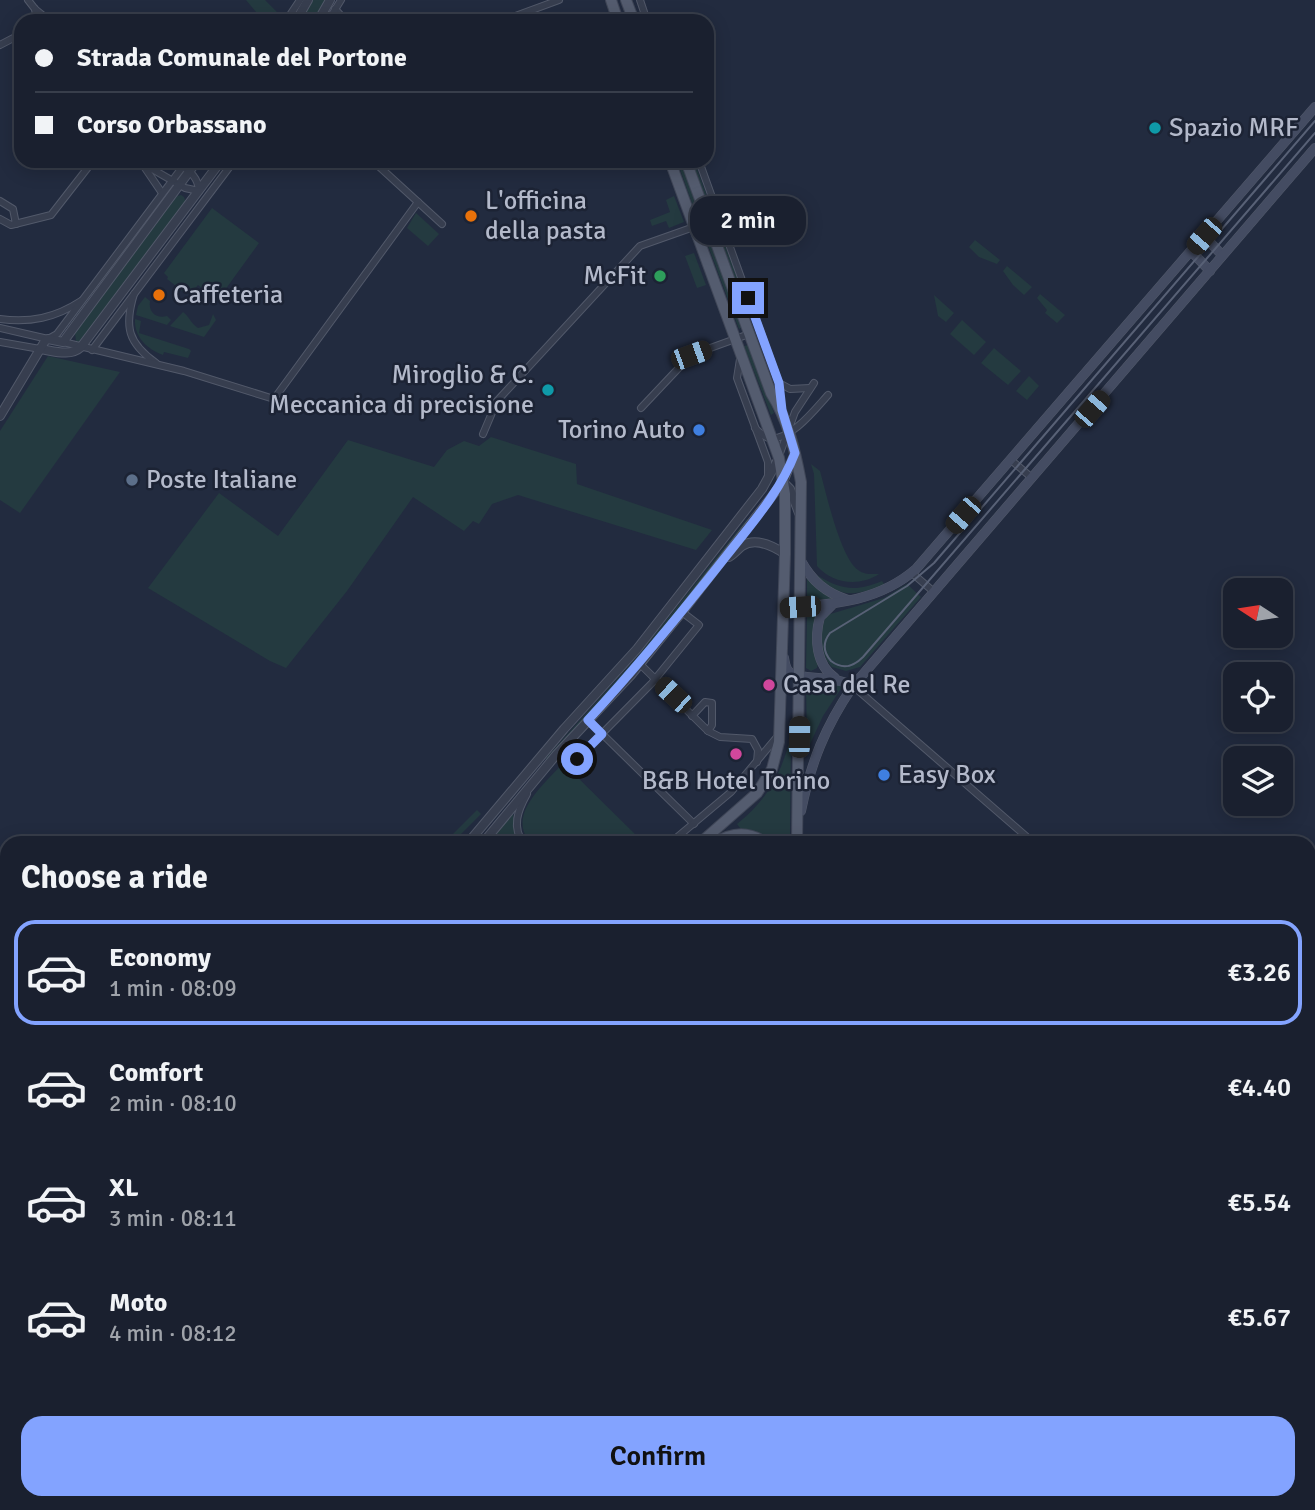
<!DOCTYPE html>
<meta charset="utf-8">
<style>
body{margin:0;font-family:Signika,sans-serif;background:#232837;color:#f1f3f6;height:100vh;display:flex;flex-direction:column;font-size:26px;white-space:nowrap}
*{box-sizing:border-box;margin:0}
p{font-size:23px;color:#9fa3aa}
.icon{flex:none;width:38px;height:38px;fill:none;stroke:currentColor;stroke-width:2;stroke-linecap:round;stroke-linejoin:round}
.map{position:relative;flex:1;overflow:hidden}
.drawer{position:absolute;left:0px;top:836px;width:1316px;height:674px;display:flex;flex-direction:column;background:#1a202f;border-radius:21px 21px 0 0;box-shadow:0 4px 18px #0003,0 0 0 2px #383e4b}
.drawer>*{flex:none}
.hud{position:absolute;left:14px;top:14px;width:700px;height:154px;border-radius:21px;box-shadow:0 4px 18px #0003,0 0 0 2px #383e4b;display:grid;align-content:center;height:154px;padding:0 21px;background:#1a202f}
.needle{width:46px;rotate:282deg}
.buttons{position:absolute;left:1223px;top:578px;display:grid;gap:14px}
.buttons a{display:grid;place-items:center;width:70px;height:70px;border-radius:14px;background:#1a202f;box-shadow:0 4px 18px #0003,0 0 0 2px #383e4b;font-size:35px}
.end{position:absolute;width:32px;height:32px;margin:-16px;border:9px solid #83a3ff;background:#111;box-shadow:0 0 0 4px #111}
.from{border-radius:50%}
.bubble{position:absolute;height:49px;border-radius:21px;background:#1a202f;box-shadow:0 4px 18px #0003,0 0 0 2px #383e4b;font-size:23px;font-weight:600;line-height:49px;text-align:center}
.car{position:absolute;width:21px;height:42px;margin:-21px -10px;border-radius:9px;box-shadow:0 0 5px 2px #0007;background:linear-gradient(#222 24%,#8ab4d8 0 40%,#222 0 76%,#8ab4d8 0 86%,#222 0)}
.hud b{display:flex;align-items:center;gap:24px;height:66px;font-size:26px}
.hud b+b{border-top:2px solid #383e4b}
.hud i{width:18px;height:18px;background:#f1f3f6}
ul{padding:0;list-style:none}
li{display:flex;align-items:center;gap:21px;height:105px;margin:0 14px 10px;padding:0 7px;border:4px solid transparent;border-radius:21px}
li div{flex:1}
li b{display:block;font-size:26px}
li em{font-style:normal;font-weight:600}
li.current{border-color:#83a3ff}
li>.icon{width:63px;height:63px;stroke-width:1.5}
h2{padding:0 21px;font-size:32px;line-height:84px}
.primary-button{display:flex;gap:14px;margin-top:auto;padding:14px 21px}
.primary-button a{flex:1;height:80px;border-radius:21px;background:#83a3ff;color:#111;font-size:28px;font-weight:600;line-height:80px;text-align:center}
.map>svg:first-child{display:block}
</style>
<div class="map">
<svg width="1315" height="1510" viewBox="0 0 1315 1510">
<rect width="100%" height="100%" fill="#222b3f"/>
<g fill="#243a40">
<polygon points="246,0 265,0 277,12 272,21 263,21 255,15 256,12"/>
<polygon points="313,0 327,0 315,21 301,21"/>
<polygon points="677,161 681,161 701,216 697,217"/>
<polygon points="691,161 694,161 743,294 740,295"/>
<polygon points="181,195 184,197 186,203 80,342 76,341 75,333 177,196"/>
<polygon points="674,196 684,222 669,228 666,221 652,226 650,220 670,212 666,200"/>
<polygon points="212,208 259,243 217,301 198,285 191,294 186,294 167,279 168,277 164,273"/>
<polygon points="416,213 439,234 428,246 407,228"/>
<polygon points="707,231 743,327 739,329 703,232"/>
<polygon points="975,240 1000,260 997,264 979,257 969,247"/>
<polygon points="694,253 706,285 697,288 685,256"/>
<polygon points="1007,266 1032,287 1024,295 1013,285 1003,271"/>
<polygon points="1040,294 1065,315 1057,323 1045,313 1047,310 1037,298"/>
<polygon points="934,295 954,313 946,322 938,316"/>
<path d="M145 297 150 301C148 312 156 319 167 316L171 320 167 325 136 315 138 306Z"/>
<path d="M183 312C190 317 190 323 198 328L209 325 213 314 216 320 204 337 170 326Z"/>
<path d="M135 319 141 321 139 333 189 349 191 351 188 358 164 352 163 355C147 349 134 337 135 319Z"/>
<polygon points="962,320 986,342 974,355 950,334"/>
<polygon points="749,345 774,413 771,415 744,346"/>
<polygon points="994,348 1021,371 1008,385 981,363"/>
<polygon points="48,356 120,372 20,513 0,500 0,431"/>
<polygon points="1029,376 1039,386 1027,400 1016,391"/>
<polygon points="491,437 576,464 577,484 712,530 696,550 518,495 492,504 479,524 473,521 464,531 413,497 347,591 286,668 270,661 148,588 219,493 278,536 348,440 434,467 447,450 464,441 479,446"/>
<path d="M811 464 820 471C826 492 840 557 858 570 865 575 871 574 879 574 859 587 833 584 817 566L814 474Z"/>
<polygon points="747,519 750,521 639,662 547,760 546,758 637,657"/>
<path d="M815 574C840 589 854 593 882 581L885 585C854 596 840 599 815 574Z"/>
<polygon points="807,577 817,589 833,599 807,600"/>
<path d="M907 584 921 597 860 667 846 671 832 667C820 654 818 631 827 615L884 598Z"/>
<polygon points="814,612 817,615 818,663 817,668 811,671 806,668 807,615"/>
<polygon points="806,683 836,683 842,687 823,716 810,744 807,743"/>
<path d="M791 737 790 843H772L753 831 740 828 737 824C769 798 780 775 791 737Z"/>
<path d="M563 763 644 843 532 844C504 816 545 784 563 763Z"/>
<polygon points="477,810 481,814 452,843 444,843"/>
<polygon points="513,813 517,841 495,838 494,837"/>
<polygon points="1309,1209 1315,1214 1315,1254 1309,1250"/>
<polygon points="79,1503 445,1503 452,1510 72,1510"/>
<polygon points="801,1503 870,1503 870,1510 795,1510"/>
</g>
<g fill="none" stroke-linecap="round" stroke-linejoin="round">
<defs>
<g id="minor">
<polyline points="28,0 35,9 50,21"/>
<polyline points="640,0 647,21"/>
<polyline points="35,9 37,21"/>
<polyline points="335,9 346,21"/>
<polyline points="286,21 300,0"/>
<polyline points="328,21 341,0"/>
<polyline points="502,21 559,0"/>
<polyline points="0,45 21,34"/>
<polyline points="373,161 442,224"/>
<polyline points="699,161 779,383 781,405"/>
<path d="M140 162 185 188 199 191C198 175 187 170 176 161"/>
<polyline points="143,165 162,193"/>
<polyline points="0,201 13,209 16,224"/>
<polyline points="0,219 11,225 51,215 93,161"/>
<path d="M134 294C124 327 128 343 156 363"/>
<path d="M0 319C30 323 55 318 81 301"/>
<polyline points="0,328 48,339 57,334 187,161"/>
<polyline points="0,342 40,349"/>
<polyline points="63,342 184,371 274,399 418,202"/>
<polyline points="92,350 234,161"/>
<polyline points="740,359 737,378 768,462 768,475"/>
<polyline points="779,383 790,389 810,388"/>
<polyline points="641,408 691,355 749,334"/>
<path d="M755 428C759 432 764 437 769 438 790 442 816 408 828 395"/>
<polyline points="483,434 497,401 640,246 708,222"/>
<polyline points="779,456 795,412 814,383"/>
<polyline points="1011,460 1032,478"/>
<polyline points="912,573 934,592"/>
<polyline points="640,664 708,731 712,725 712,703 705,702 692,716"/>
<polyline points="853,686 1035,844"/>
<polyline points="588,720 694,824"/>
<polyline points="708,731 720,737 752,739 758,750 757,762"/>
<polyline points="577,759 652,683 699,625 682,612"/>
<polyline points="489,844 508,844"/>
<path d="M524 844C511 827 518 810 527 794"/>
<polyline points="669,844 731,792 777,737"/>
<polyline points="0,1251 7,1258"/>
<polyline points="1309,1263 1315,1267"/>
<polyline points="0,1337 7,1330"/>
<polyline points="0,1464 7,1457"/>
<polyline points="535,1503 541,1510"/>
<polyline points="788,1510 795,1503"/>
</g>
<g id="tertiary">
<polyline points="296,21 308,0"/>
<polyline points="318,21 330,0"/>
<path d="M40 349C54 351 70 357 81 347L221 161"/>
<polyline points="0,416 45,341 48,339 63,342 197,161"/>
<polyline points="783,482 790,489 799,513"/>
<path d="M729 557C734 554 738 549 742 546 756 537 773 546 785 554"/>
<polyline points="467,844 564,729 637,649 762,489 779,458"/>
<polyline points="482,844 556,755 631,675 682,612 783,482 795,453"/>
<polyline points="0,1358 7,1351"/>
<polyline points="0,1377 7,1370"/>
</g>
<g id="secondary">
<polyline points="1204,236 1222,255"/>
<polyline points="1191,251 1210,271"/>
<path d="M801 561C812 581 826 593 848 600"/>
<path d="M832 605 820 617C814 638 816 665 835 678"/>
<path d="M785 608C833 604 878 602 916 569L1315 107"/>
<path d="M784 658C785 663 785 670 791 673 802 680 833 675 853 686"/>
<path d="M801 811C811 762 825 727 853 686L1315 148"/>
</g>
<g id="primary">
<polyline points="611,0 618,21"/>
<polyline points="626,0 634,21"/>
<polyline points="670,161 779,458 785,494 785,554 779,742 772,769 757,793 699,844"/>
<path d="M686 161 771 393C788 420 795 450 801 482L797 844"/>
<path d="M713 844C731 832 749 830 767 844"/>
<polyline points="727,1503 734,1510"/>
<polyline points="892,1503 893,1510"/>
<polyline points="873,1510 874,1503"/>
</g>
<g id="motorway">
<polyline points="910,1503 911,1510"/>
<polyline points="1159,1503 1167,1510"/>
<polyline points="1179,1503 1188,1510"/>
<polyline points="1199,1503 1210,1510"/>
</g>
</defs>
<use href="#minor" stroke="#52596a" stroke-width="8"/>
<use href="#tertiary" stroke="#52596a" stroke-width="10"/>
<use href="#secondary" stroke="#52596a" stroke-width="10"/>
<use href="#primary" stroke="#404758" stroke-width="12"/>
<use href="#motorway" stroke="#3f4657" stroke-width="14"/>
<use href="#minor" stroke="#373e4f" stroke-width="6"/>
<use href="#tertiary" stroke="#373e4f" stroke-width="8"/>
<use href="#secondary" stroke="#444c62" stroke-width="9"/>
<use href="#primary" stroke="#545c6f" stroke-width="10"/>
<use href="#motorway" stroke="#766c53" stroke-width="12"/>
<path stroke="#586176" stroke-width="2" d="M1315 121 934 563 907 586 830 633C823 642 823 652 831 661 843 670 853 667 863 657L1315 133"/>
</g>
<g fill="none" stroke-linecap="round" stroke-linejoin="round">
<path stroke="#83a3ff" stroke-width="9" d="M577 759 602 734 588 720C637 667 682 612 727 555 752 523 780 492 795 453L782 410 779 383 748 298"/>
</g>
<g fill="#0f9aa8" stroke="#1c2334" stroke-width="2.5">
<circle cx="1155" cy="128" r="7"/>
<circle cx="548" cy="390" r="7"/>
</g>
<g fill="#e8710a" stroke="#1c2334" stroke-width="2.5">
<circle cx="471" cy="216" r="7"/>
<circle cx="159" cy="295" r="7"/>
</g>
<circle fill="#2e9e5b" stroke="#1c2334" stroke-width="2.5" cx="660" cy="276" r="7"/>
<g fill="#3f7fe0" stroke="#1c2334" stroke-width="2.5">
<circle cx="699" cy="430" r="7"/>
<circle cx="884" cy="775" r="7"/>
</g>
<circle fill="#5c6f8a" stroke="#1c2334" stroke-width="2.5" cx="132" cy="480" r="7"/>
<g fill="#d1479c" stroke="#1c2334" stroke-width="2.5">
<circle cx="769" cy="685" r="7"/>
<circle cx="736" cy="754" r="7"/>
</g>
<g text-anchor="middle" dominant-baseline="central" stroke-width="5" stroke-linejoin="round" paint-order="stroke">
<g font-size="26" fill="#b3b9ca" stroke="#1c2334" text-anchor="start">
<text x="1169" y="128">Spazio MRF</text>
<text x="485" y="201">L'officina<tspan x="485" dy="30">della pasta</tspan></text>
<text x="646" y="276" text-anchor="end">McFit</text>
<text x="173" y="295">Caffeteria</text>
<text x="534" y="375" text-anchor="end">Miroglio &amp; C.<tspan x="534" dy="30">Meccanica di precisione</tspan></text>
<text x="685" y="430" text-anchor="end">Torino Auto</text>
<text x="146" y="480">Poste Italiane</text>
<text x="783" y="685">Casa del Re</text>
<text x="898" y="775">Easy Box</text>
<text x="736" y="781" text-anchor="middle">B&amp;B Hotel Torino</text>
</g>
</g>
</svg>
<div class="buttons">
<a><svg class="needle" viewBox="-14 -14 28 28"><path d="M0-13l5 13h-10z" fill="#e53935"/><path d="M0 13l5-13h-10z" fill="#9fa3aa"/></svg></a>
<a><svg class="icon" aria-label="locate" viewBox="0 0 24 24"><circle cx="12" cy="12" r="6"/><path d="M12 2v4M12 18v4M2 12h4M18 12h4"/></svg></a>
<a><svg class="icon" aria-label="layers" viewBox="0 0 24 24"><path d="M12 4l9 5-9 5-9-5zM3 14l9 5 9-5"/></svg></a>
</div>
<i class="end from" style="left:577px;top:759px"></i>
<i class="end" style="left:748px;top:298px"></i>
<div class="bubble" style="left:690px;top:196px;width:116px">2 min</div>
<i class="car" style="left:1204px;top:236px;rotate:221deg"></i>
<i class="car" style="left:691px;top:355px;rotate:70deg"></i>
<i class="car" style="left:1092px;top:409px;rotate:41deg"></i>
<i class="car" style="left:963px;top:515px;rotate:221deg"></i>
<i class="car" style="left:800px;top:607px;rotate:266deg"></i>
<i class="car" style="left:673px;top:695px;rotate:313deg"></i>
<i class="car" style="left:799px;top:737px;rotate:1deg"></i>
<div class="hud">
<b><i class="from"></i>Strada Comunale del Portone</b>
<b><i></i>Corso Orbassano</b>
</div>
<section class="drawer">
<h2>Choose a ride</h2>
<ul>
<li class="current"><svg class="icon" aria-label="car" viewBox="0 0 24 24"><path d="M5 17H2v-5l4-1 3-4h7l3 4 3 1v5h-3M9 17h6M6 11h13"/><circle cx="7" cy="17" r="2"/><circle cx="17" cy="17" r="2"/></svg><div><b>Economy</b><p>1 min · 08:09</p></div><em>€3.26</em></li>
<li><svg class="icon" aria-label="car" viewBox="0 0 24 24"><path d="M5 17H2v-5l4-1 3-4h7l3 4 3 1v5h-3M9 17h6M6 11h13"/><circle cx="7" cy="17" r="2"/><circle cx="17" cy="17" r="2"/></svg><div><b>Comfort</b><p>2 min · 08:10</p></div><em>€4.40</em></li>
<li><svg class="icon" aria-label="car" viewBox="0 0 24 24"><path d="M5 17H2v-5l4-1 3-4h7l3 4 3 1v5h-3M9 17h6M6 11h13"/><circle cx="7" cy="17" r="2"/><circle cx="17" cy="17" r="2"/></svg><div><b>XL</b><p>3 min · 08:11</p></div><em>€5.54</em></li>
<li><svg class="icon" aria-label="car" viewBox="0 0 24 24"><path d="M5 17H2v-5l4-1 3-4h7l3 4 3 1v5h-3M9 17h6M6 11h13"/><circle cx="7" cy="17" r="2"/><circle cx="17" cy="17" r="2"/></svg><div><b>Moto</b><p>4 min · 08:12</p></div><em>€5.67</em></li>
</ul>
<div class="primary-button"><a>Confirm</a></div>
</section>
</div>
